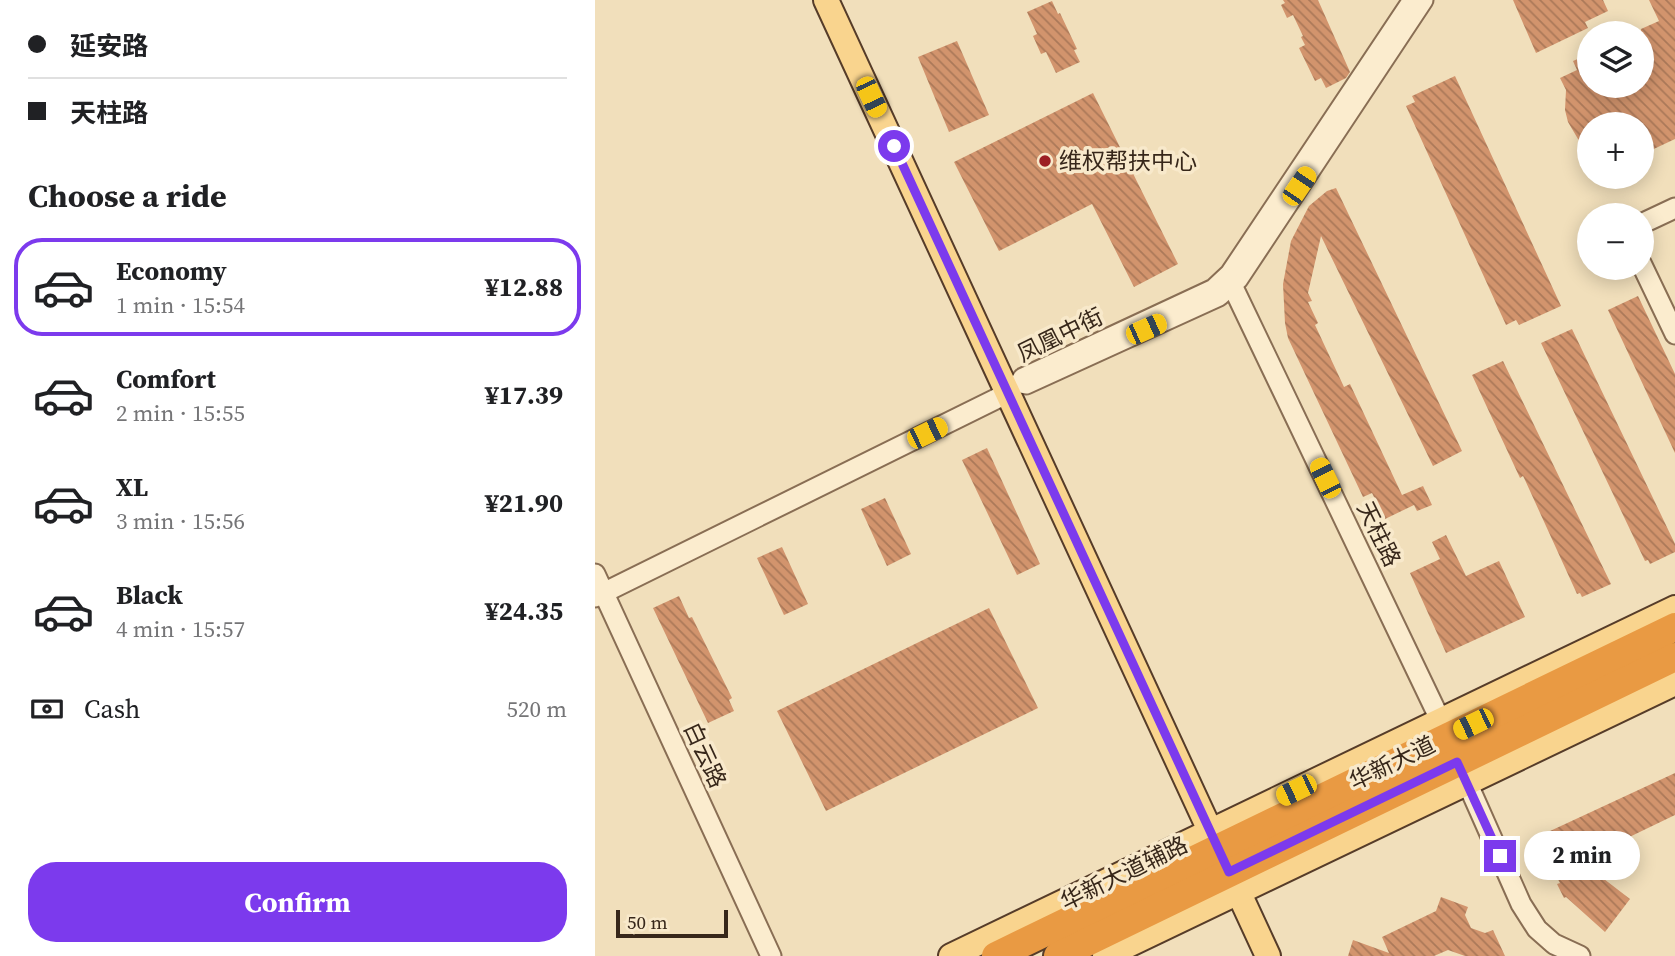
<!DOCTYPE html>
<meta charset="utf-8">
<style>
body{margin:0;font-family:"Source Serif 4","Noto Sans SC",serif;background:#f6f6f6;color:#202124;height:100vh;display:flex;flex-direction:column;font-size:26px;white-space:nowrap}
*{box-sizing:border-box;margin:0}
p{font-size:23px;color:#757577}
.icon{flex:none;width:38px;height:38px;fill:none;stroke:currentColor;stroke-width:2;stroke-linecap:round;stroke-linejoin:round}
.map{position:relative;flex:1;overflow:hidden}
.side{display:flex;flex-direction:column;background:#fff;width:595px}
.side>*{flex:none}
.banner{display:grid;align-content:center;height:154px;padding:0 28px;background:#fff}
.fabs{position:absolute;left:982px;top:21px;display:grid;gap:14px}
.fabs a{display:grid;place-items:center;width:77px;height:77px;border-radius:50%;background:#fff;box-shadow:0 4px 18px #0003;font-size:35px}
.scale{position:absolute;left:21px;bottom:18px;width:112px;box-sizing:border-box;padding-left:7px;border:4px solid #37271a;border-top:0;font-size:19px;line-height:24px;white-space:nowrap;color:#37271a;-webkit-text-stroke:5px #f8e9cb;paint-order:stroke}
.end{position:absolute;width:32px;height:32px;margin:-16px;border:9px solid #7c3aed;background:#fff;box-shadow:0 0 0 4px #fff}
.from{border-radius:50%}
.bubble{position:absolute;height:49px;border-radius:24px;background:#fff;box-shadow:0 4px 18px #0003;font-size:23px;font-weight:700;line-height:49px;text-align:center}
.car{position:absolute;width:21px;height:42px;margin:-21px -10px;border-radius:9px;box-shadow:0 0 5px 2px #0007;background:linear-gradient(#f5c518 24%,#345 0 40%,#f5c518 0 76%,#345 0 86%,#f5c518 0)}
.banner b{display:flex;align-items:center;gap:24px;height:66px;font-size:26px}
.banner b+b{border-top:2px solid #e0e0e0}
.banner i{width:18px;height:18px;background:#202124}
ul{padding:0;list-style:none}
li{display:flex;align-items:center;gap:21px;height:98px;margin:0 14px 10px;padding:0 14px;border:4px solid transparent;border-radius:28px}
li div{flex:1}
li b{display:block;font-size:26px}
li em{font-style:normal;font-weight:700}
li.selected{border-color:#7c3aed}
li>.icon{width:63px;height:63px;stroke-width:1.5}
h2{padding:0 28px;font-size:32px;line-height:84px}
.pay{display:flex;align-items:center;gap:18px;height:77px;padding:0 28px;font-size:26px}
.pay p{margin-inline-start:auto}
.primary-button{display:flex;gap:14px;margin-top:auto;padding:14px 28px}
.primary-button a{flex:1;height:80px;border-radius:28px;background:#7c3aed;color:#fff;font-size:28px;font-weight:700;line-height:80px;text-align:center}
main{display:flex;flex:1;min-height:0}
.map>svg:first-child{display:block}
</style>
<main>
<section class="side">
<div class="banner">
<b><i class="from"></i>延安路</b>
<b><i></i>天柱路</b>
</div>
<h2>Choose a ride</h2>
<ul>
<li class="selected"><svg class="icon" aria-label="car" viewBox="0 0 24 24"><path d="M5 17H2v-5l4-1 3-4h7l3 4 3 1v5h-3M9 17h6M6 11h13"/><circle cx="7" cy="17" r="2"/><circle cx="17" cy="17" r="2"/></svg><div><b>Economy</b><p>1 min · 15:54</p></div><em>¥12.88</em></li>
<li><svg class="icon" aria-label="car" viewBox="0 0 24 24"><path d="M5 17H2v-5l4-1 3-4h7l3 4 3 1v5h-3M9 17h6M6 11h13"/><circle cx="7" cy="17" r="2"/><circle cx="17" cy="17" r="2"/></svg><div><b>Comfort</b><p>2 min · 15:55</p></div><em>¥17.39</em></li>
<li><svg class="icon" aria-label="car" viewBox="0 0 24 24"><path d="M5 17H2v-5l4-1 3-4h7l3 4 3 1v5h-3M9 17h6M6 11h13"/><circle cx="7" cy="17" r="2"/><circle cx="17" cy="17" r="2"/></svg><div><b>XL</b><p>3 min · 15:56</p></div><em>¥21.90</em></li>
<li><svg class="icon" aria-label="car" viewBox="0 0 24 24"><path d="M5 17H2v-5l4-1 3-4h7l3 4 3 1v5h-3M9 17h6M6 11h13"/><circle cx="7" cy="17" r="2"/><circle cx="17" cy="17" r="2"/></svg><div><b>Black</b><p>4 min · 15:57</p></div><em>¥24.35</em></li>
</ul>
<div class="pay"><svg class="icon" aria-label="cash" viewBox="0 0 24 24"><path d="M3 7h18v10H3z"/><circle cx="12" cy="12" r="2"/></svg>Cash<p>520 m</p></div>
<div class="primary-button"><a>Confirm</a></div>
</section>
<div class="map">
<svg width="1080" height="956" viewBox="0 0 1080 956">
<defs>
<pattern id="building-back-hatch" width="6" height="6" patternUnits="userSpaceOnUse" patternTransform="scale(1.75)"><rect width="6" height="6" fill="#d2946d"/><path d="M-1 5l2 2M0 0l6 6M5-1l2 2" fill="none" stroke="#ab7959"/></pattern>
</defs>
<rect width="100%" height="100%" fill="#f1dfbb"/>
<g fill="url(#building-back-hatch)">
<polygon points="688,0 723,0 755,72 751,78 731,88 726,78 720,81 704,48 710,45 706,37 708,36 698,15 692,18 686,5 690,3"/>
<polygon points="918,0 1008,0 1013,11 990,22 993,28 941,53"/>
<polygon points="1054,0 1080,0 1080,139 1046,155 1046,124 994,124 994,149 983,139 973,122 970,110 971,90 965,78 982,70 978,61 994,54 994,86 1046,86 1046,29 1064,21"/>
<polygon points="457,1 463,14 465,13 482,49 479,50 485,62 461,73 451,52 446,54 438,36 442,34 432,12"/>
<polygon points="362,41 394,115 354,132 323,57"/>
<polygon points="860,76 966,306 924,325 921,320 911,325 811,106 820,102 817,96"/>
<polygon points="498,93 583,264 539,287 497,204 404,251 359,162"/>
<polygon points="741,188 867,451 838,466 726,236 713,293 717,301 713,302 723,323 720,325 749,387 755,384 807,495 828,486 837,505 822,511 819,505 790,519 777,493 768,497 693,338 690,323 688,284 696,241 714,206 732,191"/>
<polygon points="1043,296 1080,374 1080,453 1013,310"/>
<polygon points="977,329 1080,544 1080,552 1055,564 1053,560 1050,561 946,343"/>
<polygon points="908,361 1016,584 987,597 985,593 982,594 930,480 928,476 925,478 877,375"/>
<polygon points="392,448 445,564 422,575 367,460"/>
<polygon points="290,498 316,554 292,566 266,509"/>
<polygon points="851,535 871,576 904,561 930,617 851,653 815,573 845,559 837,542"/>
<polygon points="187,547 213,604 189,615 162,558"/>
<polygon points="84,596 94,618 97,617 137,698 134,700 139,711 113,723 58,608"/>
<polygon points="394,608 443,708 231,811 182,711"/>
<polygon points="1080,773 1080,815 997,855 1009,879 1035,899 1010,932 971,897 969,898 962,884 965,883 940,838"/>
<polygon points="846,897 873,907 870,915 876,928 890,933 898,930 910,956 870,956 853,950 839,956 753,956 758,940 794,953 787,937 841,911"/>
</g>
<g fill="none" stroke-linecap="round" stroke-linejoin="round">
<defs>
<g id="minor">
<polyline points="818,0 635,274 619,289 428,378 425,383 431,384 624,296 643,279 828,0"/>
<polyline points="1046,224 1080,208"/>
<polyline points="1046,263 1080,334"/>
<polyline points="632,278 637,285 851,732"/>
<polyline points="0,574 176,956"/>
<polyline points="0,597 407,396 412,390"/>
<polyline points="867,771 926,904 942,929 959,944 985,956"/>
</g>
<g id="major">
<polyline points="231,0 673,956"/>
<polyline points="356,956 1080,608"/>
<polyline points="510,956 1080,683"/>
</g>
<g id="highway">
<polyline points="401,956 1080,627"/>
<polyline points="463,956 1080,657"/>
</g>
</defs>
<use href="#minor" stroke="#896e54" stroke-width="23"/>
<use href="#major" stroke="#563c29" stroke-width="28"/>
<use href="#highway" stroke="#563c29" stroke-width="32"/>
<use href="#minor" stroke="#fbecce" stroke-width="19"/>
<use href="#major" stroke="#f9d48e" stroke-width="24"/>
<use href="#highway" stroke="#e99a43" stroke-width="28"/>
</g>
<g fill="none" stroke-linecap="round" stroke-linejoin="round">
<polyline stroke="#7c3aed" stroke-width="9" points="299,146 634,872 862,762 905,856"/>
</g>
<circle fill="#9c1f24" stroke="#f8e9cb" stroke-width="2.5" cx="450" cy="161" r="7"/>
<g text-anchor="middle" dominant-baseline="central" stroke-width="7" stroke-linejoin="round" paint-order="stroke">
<g font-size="23" fill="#37271a" stroke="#f8e9cb" text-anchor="start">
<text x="464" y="161">维权帮扶中心</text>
</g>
<g font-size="23" fill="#37271a" stroke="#f8e9cb">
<text transform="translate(465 335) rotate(-26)">凤凰中街</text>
<text transform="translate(784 534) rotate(64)">天柱路</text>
<text transform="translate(110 755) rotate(65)">白云路</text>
<text transform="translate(797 763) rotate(-26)">华新大道</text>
<text transform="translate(529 873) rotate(-26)">华新大道辅路</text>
</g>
</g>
</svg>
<div class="fabs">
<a><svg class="icon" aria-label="layers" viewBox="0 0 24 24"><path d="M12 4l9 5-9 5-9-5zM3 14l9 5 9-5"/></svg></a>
<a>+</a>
<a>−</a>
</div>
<div class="scale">50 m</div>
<i class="end from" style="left:299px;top:146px"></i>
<i class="end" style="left:905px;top:856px"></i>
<div class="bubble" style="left:929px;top:831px;width:116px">2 min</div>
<i class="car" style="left:276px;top:97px;rotate:155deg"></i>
<i class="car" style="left:704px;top:186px;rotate:34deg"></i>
<i class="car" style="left:551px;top:329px;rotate:66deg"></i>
<i class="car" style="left:332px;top:433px;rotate:64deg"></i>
<i class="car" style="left:730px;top:478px;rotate:334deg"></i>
<i class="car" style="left:878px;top:724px;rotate:244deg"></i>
<i class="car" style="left:701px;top:790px;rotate:244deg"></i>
</div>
</main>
